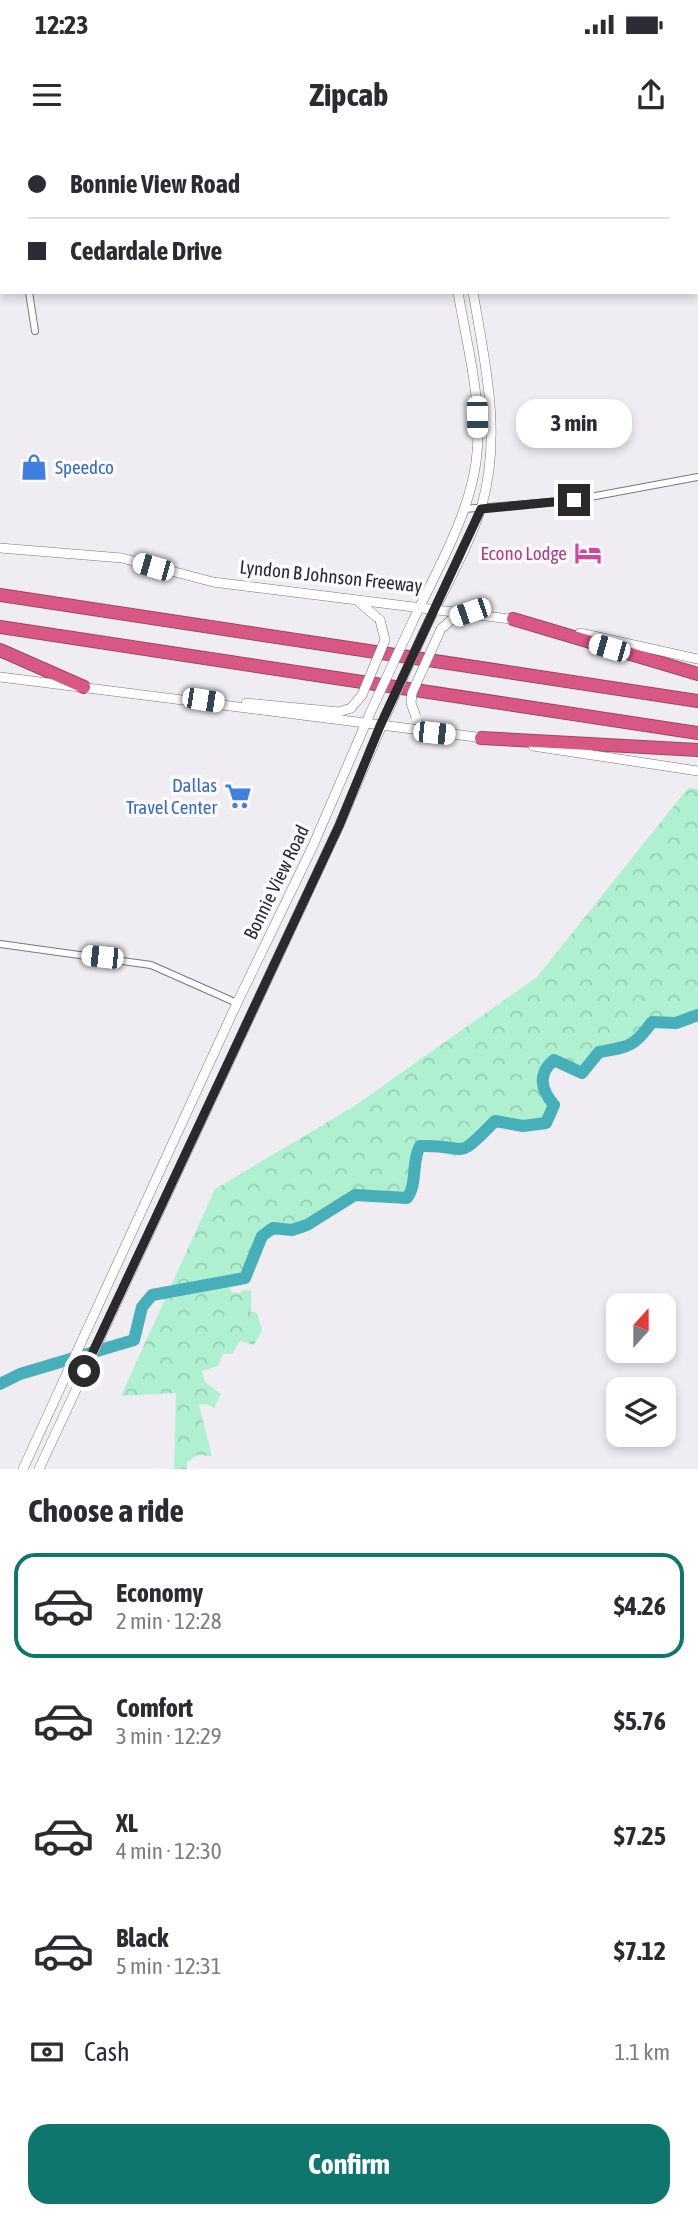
<!DOCTYPE html>
<meta charset="utf-8">
<style>
body{margin:0;font-family:"Asap Condensed",sans-serif;background:#f2f2f3;color:#2b2b33;height:100vh;display:flex;flex-direction:column;font-size:26px;white-space:nowrap}
*{box-sizing:border-box;margin:0}
p{font-size:23px;color:#7c7c81}
.icon{flex:none;width:38px;height:38px;fill:none;stroke:currentColor;stroke-width:2;stroke-linecap:round;stroke-linejoin:round}
.map{position:relative;height:1329px;overflow:hidden}
.sheet{display:flex;flex-direction:column;background:#fff;flex:1}
.sheet>*{flex:none}
.guide{position:absolute;left:0px;top:0px;width:698px;height:154px;box-shadow:0 4px 10px #0003;display:grid;align-content:center;height:154px;padding:0 28px;background:#fff}
.needle{width:46px;rotate:21deg}
.buttons{position:absolute;left:606px;top:1153px;display:grid;gap:14px}
.buttons a{display:grid;place-items:center;width:70px;height:70px;border-radius:14px;background:#fff;box-shadow:0 4px 10px #0003;font-size:35px}
.end{position:absolute;width:32px;height:32px;margin:-16px;border:9px solid #2a2a2c;background:#fff;box-shadow:0 0 0 4px #fff}
.from{border-radius:50%}
.bubble{position:absolute;height:49px;border-radius:21px;background:#fff;box-shadow:0 4px 10px #0003;font-size:23px;font-weight:700;line-height:49px;text-align:center}
.car{position:absolute;width:21px;height:42px;margin:-21px -10px;border-radius:9px;box-shadow:0 0 5px 2px #0007;background:linear-gradient(#fff 24%,#345 0 40%,#fff 0 76%,#345 0 86%,#fff 0)}
.guide b{display:flex;align-items:center;gap:24px;height:66px;font-size:26px}
.guide b+b{border-top:2px solid #e1e1e2}
.guide i{width:18px;height:18px;background:#2b2b33}
ul{padding:0;list-style:none}
li{display:flex;align-items:center;gap:21px;height:105px;margin:0 14px 10px;padding:0 14px;border:4px solid transparent;border-radius:21px}
li div{flex:1}
li b{display:block;font-size:26px}
li em{font-style:normal;font-weight:700}
li.current{border-color:#0f766e}
li>.icon{width:63px;height:63px;stroke-width:1.5}
h2{padding:0 28px;font-size:32px;line-height:84px}
.pay{display:flex;align-items:center;gap:18px;height:77px;padding:0 28px;font-size:26px}
.pay p{margin-inline-start:auto}
.primary-button{display:flex;gap:14px;margin-top:auto;padding:14px 28px}
.primary-button a{flex:1;height:80px;border-radius:21px;background:#0f766e;color:#fff;font-size:28px;font-weight:700;line-height:80px;text-align:center}
.status{display:flex;justify-content:space-between;align-items:center;height:49px;padding:0 35px;background:#fff;direction:ltr}
.status svg{height:19px;fill:currentColor}
header{display:flex;justify-content:space-between;align-items:center;height:91px;padding:0 28px;background:#fff;font-size:32px;font-weight:700}
.map>svg:first-child{display:block}
</style>
<div class="status"><b>12:23</b><svg viewBox="0 0 49 12"><path d="M0 12V9h3v3zM5 12V6h3v6zM10 12V3h3v9zM15 12V0h3v12zM26 1h20v11H26zM47 4h2v5h-2z"/></svg></div>
<header><svg class="icon" aria-label="menu" viewBox="0 0 24 24"><path d="M4 6h16M4 12h16M4 18h16"/></svg>Zipcab<svg class="icon" aria-label="share" viewBox="0 0 24 24"><path d="M12 15V3M7 8l5-5 5 5M5 13v7h14v-7"/></svg></header>
<div class="map">
<svg width="698" height="1329" viewBox="0 0 698 1329">
<defs>
<pattern id="forest-crowns" width="20" height="18" patternUnits="userSpaceOnUse" patternTransform="scale(1.75)"><rect width="20" height="18" fill="#aff0d0"/><path d="M2 6a3 3 0 1 1 6 0M12 15a3 3 0 1 1 6 0" fill="none" stroke="#97ceb3"/></pattern>
</defs>
<rect width="100%" height="100%" fill="#efedf2"/>
<path fill="url(#forest-crowns)" d="M688 648 698 649V874L675 886 652 881 632 905 596 910 580 933H568L554 921 545 923 537 933 541 957 547 965 543 983 524 988 491 981 459 1010 456 1017 432 1008 411 1013 409 1052 400 1061C388 1060 373 1055 362 1057 341 1059 323 1081 304 1089 288 1095 277 1092 257 1101L246 1135 227 1143 232 1152 239 1153 245 1149 251 1151V1172L257 1173 262 1190 254 1205 240 1201 232 1214H223L218 1226 202 1231 205 1242 221 1254 214 1268 207 1264 199 1265 212 1316 197 1315 187 1322V1329H174L176 1253 121 1256 215 1049 353 967 537 837Z"/>
<rect fill="#aff0d0" x="41" y="0" width="386" height="2"/>
<g fill="none" stroke-linecap="round" stroke-linejoin="round">
<path stroke="#47afba" stroke-width="12" d="M0 1244 20 1234 134 1200 142 1167 152 1155 245 1138 262 1096 273 1088 292 1090 307 1085 355 1055 407 1058C418 1043 411 1022 420 1006 471 1004 453 1024 495 981L523 986 546 983 554 965C541 950 537 934 554 920L582 933 599 912C629 907 634 907 652 882L676 883 698 875"/>
<defs>
<g id="street">
<polyline points="696,34 698,33"/>
<polyline points="29,152 35,191"/>
<polyline points="464,369 574,360 698,337"/>
<polyline points="0,804 151,825 237,863"/>
</g>
<g id="secondary">
<polyline points="434,0 434,2"/>
<polyline points="449,0 449,2"/>
<polyline points="0,408 122,418 213,442 518,480"/>
<polyline points="358,461 380,480"/>
<path d="M411 485C435 433 468 379 476 322 484 266 467 207 458 152"/>
<path d="M426 487C444 450 470 404 482 365 502 294 485 223 473 152"/>
<polyline points="441,489 453,478 468,473"/>
<polyline points="580,493 698,519"/>
<polyline points="0,537 484,598"/>
<polyline points="246,563 339,572 351,568"/>
<polyline points="533,606 698,631"/>
<polyline points="23,1329 237,863 312,708 371,571"/>
<polyline points="39,1329 339,686 387,573"/>
</g>
<g id="highway">
<polyline points="0,455 698,561"/>
<polyline points="513,479 698,534"/>
<polyline points="0,487 698,593"/>
<polyline points="0,510 84,547"/>
<polyline points="481,598 698,610"/>
</g>
</defs>
<use href="#street" stroke="#79777c" stroke-width="8"/>
<use href="#secondary" stroke="#79777c" stroke-width="10"/>
<use href="#highway" stroke="#9c4865" stroke-width="14"/>
<use href="#street" stroke="#fff" stroke-width="6"/>
<use href="#secondary" stroke="#fff" stroke-width="9"/>
<use href="#highway" stroke="#d95883" stroke-width="12"/>
<defs>
<g id="secondary-bridge">
<polyline points="351,568 362,555 385,500 380,480"/>
<polyline points="371,571 411,485"/>
<polyline points="387,573 426,487"/>
<polyline points="416,577 411,563 412,553 441,489"/>
</g>
</defs>
<use href="#secondary-bridge" stroke="#79777c" stroke-width="10" stroke-linecap="butt"/>
<use href="#secondary-bridge" stroke="#fff" stroke-width="9"/>
</g>
<g fill="none" stroke-linecap="round" stroke-linejoin="round">
<polyline stroke="#2a2a2c" stroke-width="9" points="84,1231 339,686 380,586 481,369 574,360"/>
</g>
<defs>
<symbol id="shop-bare" viewBox="-9 -9 18 18"><path d="M-5-2.5h2.3a2.7 3.5 0 0 1 5.4 0H5L5.5 6h-11ZM-1.5-2.5h3a1.5 2.3 0 0 0-3 0Z" fill="#3f7fe0" stroke="#fcfaff" stroke-width="2.5" paint-order="stroke"/></symbol>
<symbol id="hotel-bare" viewBox="-9 -9 18 18"><path d="M-6-4.5h1.5V1H6V5H4.5V3h-9V5H-6ZM-4 0a1.8 1.8 0 1 1 3.6 0ZM.5 0V-2.5h3Q6-2.5 6 0Z" fill="#d1479c" stroke="#fcfaff" stroke-width="2.5" paint-order="stroke"/></symbol>
<symbol id="supermarket-bare" viewBox="-9 -9 18 18"><path d="M-6-5.5h2.5l.6 2H6L4.5 2H-2.5L-4.4-4H-6ZM-1.5 3.2a1.3 1.3 0 1 0 .1 0ZM3 3.2a1.3 1.3 0 1 0 .1 0Z" fill="#3f7fe0" stroke="#fcfaff" stroke-width="2.5" paint-order="stroke"/></symbol>
</defs>
<g fill-rule="evenodd">
<use href="#shop-bare" x="15" y="308" width="38" height="38"/>
<use href="#hotel-bare" x="569" y="394" width="38" height="38"/>
<use href="#supermarket-bare" x="219" y="637" width="38" height="38"/>
</g>
<g text-anchor="middle" dominant-baseline="central" stroke-width="7" stroke-linejoin="round" paint-order="stroke">
<g font-size="19" fill="#366cbe" stroke="#fcfaff" text-anchor="start">
<text x="55" y="327">Speedco</text>
<text x="217" y="645" text-anchor="end">Dallas<tspan x="217" dy="22">Travel Center</tspan></text>
</g>
<g font-size="19" fill="#b23c85" stroke="#fcfaff" text-anchor="end">
<text x="567" y="413">Econo Lodge</text>
</g>
<g font-size="19" fill="#2a2a2c" stroke="#fcfaff">
<text transform="translate(331 436) rotate(6)">Lyndon B Johnson Freeway</text>
<text transform="translate(276 742) rotate(-64)">Bonnie View Road</text>
</g>
</g>
</svg>
<div class="buttons">
<a><svg class="needle" viewBox="-14 -14 28 28"><path d="M0-13l5 13h-10z" fill="#e53935"/><path d="M0 13l5-13h-10z" fill="#7c7c81"/></svg></a>
<a><svg class="icon" aria-label="layers" viewBox="0 0 24 24"><path d="M12 4l9 5-9 5-9-5zM3 14l9 5 9-5"/></svg></a>
</div>
<i class="end from" style="left:84px;top:1231px"></i>
<i class="end" style="left:574px;top:360px"></i>
<div class="bubble" style="left:516px;top:259px;width:116px">3 min</div>
<i class="car" style="left:477px;top:277px;rotate:179deg"></i>
<i class="car" style="left:153px;top:427px;rotate:286deg"></i>
<i class="car" style="left:470px;top:472px;rotate:251deg"></i>
<i class="car" style="left:609px;top:508px;rotate:286deg"></i>
<i class="car" style="left:203px;top:560px;rotate:99deg"></i>
<i class="car" style="left:434px;top:593px;rotate:96deg"></i>
<i class="car" style="left:102px;top:817px;rotate:276deg"></i>
<div class="guide">
<b><i class="from"></i>Bonnie View Road</b>
<b><i></i>Cedardale Drive</b>
</div>
</div>
<section class="sheet">
<h2>Choose a ride</h2>
<ul>
<li class="current"><svg class="icon" aria-label="car" viewBox="0 0 24 24"><path d="M5 17H2v-5l4-1 3-4h7l3 4 3 1v5h-3M9 17h6M6 11h13"/><circle cx="7" cy="17" r="2"/><circle cx="17" cy="17" r="2"/></svg><div><b>Economy</b><p>2 min · 12:28</p></div><em>$4.26</em></li>
<li><svg class="icon" aria-label="car" viewBox="0 0 24 24"><path d="M5 17H2v-5l4-1 3-4h7l3 4 3 1v5h-3M9 17h6M6 11h13"/><circle cx="7" cy="17" r="2"/><circle cx="17" cy="17" r="2"/></svg><div><b>Comfort</b><p>3 min · 12:29</p></div><em>$5.76</em></li>
<li><svg class="icon" aria-label="car" viewBox="0 0 24 24"><path d="M5 17H2v-5l4-1 3-4h7l3 4 3 1v5h-3M9 17h6M6 11h13"/><circle cx="7" cy="17" r="2"/><circle cx="17" cy="17" r="2"/></svg><div><b>XL</b><p>4 min · 12:30</p></div><em>$7.25</em></li>
<li><svg class="icon" aria-label="car" viewBox="0 0 24 24"><path d="M5 17H2v-5l4-1 3-4h7l3 4 3 1v5h-3M9 17h6M6 11h13"/><circle cx="7" cy="17" r="2"/><circle cx="17" cy="17" r="2"/></svg><div><b>Black</b><p>5 min · 12:31</p></div><em>$7.12</em></li>
</ul>
<div class="pay"><svg class="icon" aria-label="cash" viewBox="0 0 24 24"><path d="M3 7h18v10H3z"/><circle cx="12" cy="12" r="2"/></svg>Cash<p>1.1 km</p></div>
<div class="primary-button"><a>Confirm</a></div>
</section>
